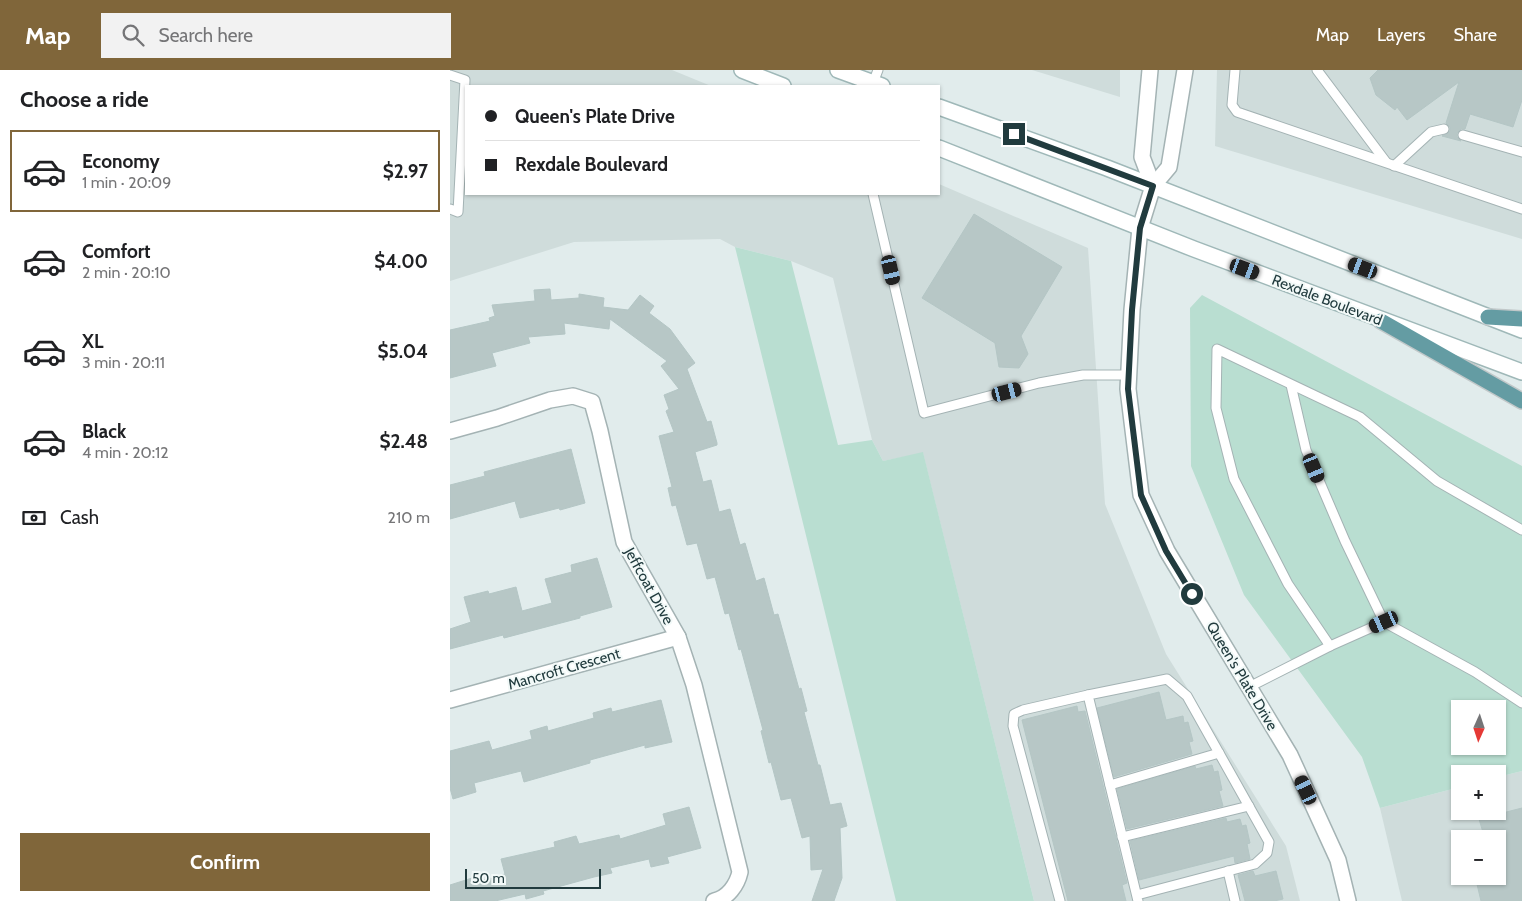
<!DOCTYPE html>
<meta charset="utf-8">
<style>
body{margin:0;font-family:Cabin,sans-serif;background:#f2f2f2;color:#202124;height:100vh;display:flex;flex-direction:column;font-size:19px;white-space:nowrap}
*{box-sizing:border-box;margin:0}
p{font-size:16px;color:#757577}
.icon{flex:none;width:28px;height:28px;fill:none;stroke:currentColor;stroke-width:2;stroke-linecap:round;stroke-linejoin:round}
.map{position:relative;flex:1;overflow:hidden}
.panel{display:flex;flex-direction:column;background:#fff;width:450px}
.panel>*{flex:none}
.banner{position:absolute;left:15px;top:15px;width:475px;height:110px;border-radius:0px;box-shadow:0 1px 4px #0004;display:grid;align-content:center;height:110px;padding:0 20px;background:#fff}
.needle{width:32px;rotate:183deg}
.fabs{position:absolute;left:1001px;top:630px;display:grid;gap:10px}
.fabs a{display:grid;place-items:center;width:55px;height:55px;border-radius:0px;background:#fff;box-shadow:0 1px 4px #0004;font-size:25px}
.scale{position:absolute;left:15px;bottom:12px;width:136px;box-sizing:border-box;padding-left:5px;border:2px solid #213b3e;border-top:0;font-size:14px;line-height:18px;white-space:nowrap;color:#213b3e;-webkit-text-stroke:4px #f2f9f8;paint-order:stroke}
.end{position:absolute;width:22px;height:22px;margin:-11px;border:6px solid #213b3e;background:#fff;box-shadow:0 0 0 2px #fff}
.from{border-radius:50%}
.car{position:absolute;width:15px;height:30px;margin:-15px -8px;border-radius:6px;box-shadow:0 0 4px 1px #0007;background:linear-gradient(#222 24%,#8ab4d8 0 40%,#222 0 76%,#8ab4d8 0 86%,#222 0)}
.banner b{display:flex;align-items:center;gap:18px;height:48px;font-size:19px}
.banner b+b{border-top:1px solid #e0e0e0}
.banner i{width:12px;height:12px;background:#202124}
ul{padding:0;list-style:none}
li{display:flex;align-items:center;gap:15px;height:82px;margin:0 10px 8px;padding:0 10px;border:2px solid transparent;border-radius:0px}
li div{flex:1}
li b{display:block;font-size:19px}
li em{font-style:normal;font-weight:700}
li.selected{border-color:#80663a}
li>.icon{width:45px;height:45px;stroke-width:1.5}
h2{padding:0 20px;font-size:22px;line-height:60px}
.pay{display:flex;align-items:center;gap:12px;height:55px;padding:0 20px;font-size:19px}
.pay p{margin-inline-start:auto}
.primary-button{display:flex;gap:10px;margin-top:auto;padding:10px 20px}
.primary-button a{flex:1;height:58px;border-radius:0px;background:#80663a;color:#fff;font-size:20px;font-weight:700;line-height:58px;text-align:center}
header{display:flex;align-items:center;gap:30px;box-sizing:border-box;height:70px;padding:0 25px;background:#80663a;color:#fff}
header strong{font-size:24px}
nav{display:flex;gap:28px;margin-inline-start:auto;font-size:18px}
.search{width:350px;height:45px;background:#f2f2f2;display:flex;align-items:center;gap:12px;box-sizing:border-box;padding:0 18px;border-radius:0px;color:#757577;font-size:19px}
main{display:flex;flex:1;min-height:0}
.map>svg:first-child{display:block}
</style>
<header>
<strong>Map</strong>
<div class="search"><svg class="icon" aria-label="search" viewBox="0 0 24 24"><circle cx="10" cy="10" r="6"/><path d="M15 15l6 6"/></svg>Search here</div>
<nav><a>Map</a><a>Layers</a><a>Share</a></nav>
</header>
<main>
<section class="panel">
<h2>Choose a ride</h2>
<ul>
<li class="selected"><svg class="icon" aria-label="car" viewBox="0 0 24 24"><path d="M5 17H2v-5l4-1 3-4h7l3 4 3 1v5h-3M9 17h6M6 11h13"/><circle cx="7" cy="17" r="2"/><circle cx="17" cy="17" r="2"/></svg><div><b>Economy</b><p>1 min · 20:09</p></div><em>$2.97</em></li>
<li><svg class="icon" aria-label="car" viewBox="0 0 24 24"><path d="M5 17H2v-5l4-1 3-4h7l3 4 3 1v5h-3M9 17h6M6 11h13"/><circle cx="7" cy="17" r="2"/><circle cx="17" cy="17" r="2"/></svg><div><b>Comfort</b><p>2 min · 20:10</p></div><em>$4.00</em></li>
<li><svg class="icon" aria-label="car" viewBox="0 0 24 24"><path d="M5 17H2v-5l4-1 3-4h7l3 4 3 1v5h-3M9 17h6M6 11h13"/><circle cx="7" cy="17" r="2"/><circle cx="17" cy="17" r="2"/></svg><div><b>XL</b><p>3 min · 20:11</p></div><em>$5.04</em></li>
<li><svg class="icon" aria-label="car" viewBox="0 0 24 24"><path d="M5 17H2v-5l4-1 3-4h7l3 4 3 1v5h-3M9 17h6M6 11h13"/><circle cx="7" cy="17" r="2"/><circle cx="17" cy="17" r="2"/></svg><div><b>Black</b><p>4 min · 20:12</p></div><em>$2.48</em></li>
</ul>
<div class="pay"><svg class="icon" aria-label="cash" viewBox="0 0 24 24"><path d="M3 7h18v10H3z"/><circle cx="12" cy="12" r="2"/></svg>Cash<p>210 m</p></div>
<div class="primary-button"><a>Confirm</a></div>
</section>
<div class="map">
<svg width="1072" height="831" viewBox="0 0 1072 831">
<rect width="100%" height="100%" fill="#e1ecec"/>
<g fill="#cfdcdb" fill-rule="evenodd">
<polygon points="0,0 222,0 261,16 16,16 16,124 489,124 489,114 638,178 655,434 716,584 836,776 850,831 584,831 473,383 433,391 422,370 383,208 341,191 285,177 270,169 124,172 0,211"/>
<polygon points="582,0 670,0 670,27"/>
<polygon points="767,0 1072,0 1072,169 765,76"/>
<path d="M1072 701V831H952L930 738 1010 717V741H1048V707ZM1010 769H1048V806H1010Z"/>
</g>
<g fill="#b9ded1" fill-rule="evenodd">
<polygon points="285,177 341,191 388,375 422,370 433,391 473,382 584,831 446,831"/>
<path d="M752 225 1072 396V701L1048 707V704H1010V717L930 738 912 687 794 525 741 396 740 238ZM1010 639H1048V676H1010Z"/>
</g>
<g fill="#b7c7c6" stroke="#b4c6c5">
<polygon points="928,0 1072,0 1072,30 1063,57 1020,44 1015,59 1011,59 1007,63 1007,67 1011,71 992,66 1000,61 1000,57 996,53 1009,12 957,50 947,37 945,40 926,25 920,8"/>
<polygon points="524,144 612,197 571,266 578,284 569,298 549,297 545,273 472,228"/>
<polygon points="100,219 101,230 129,228 129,224 154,228 153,237 178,240 190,225 204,236 199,243 220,259 245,293 237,299 257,352 261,351 267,373 267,375 245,382 253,412 261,410 269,442 280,439 290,475 295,473 306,511 314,508 324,545 328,544 349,619 351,618 357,641 354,642 368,695 370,695 380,735 391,733 397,756 390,758 392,808 384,831 362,831 373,799 361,800 360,766 352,768 341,728 331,730 321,692 319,693 311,661 313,660 291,579 289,580 279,543 275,544 265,507 257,509 247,473 237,475 226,435 222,436 218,418 222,417 209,366 224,362 216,341 219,339 214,325 229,319 211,296 217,291 160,249 159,259 114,253 115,264 78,267 80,273 42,283 46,296 0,308 0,260 40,251 39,248 45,246 42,235 85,231 84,220"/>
<polygon points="121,379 135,433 110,440 109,438 70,448 65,431 0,449 0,415 35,406 34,402"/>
<polygon points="147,488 162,537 130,546 130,548 54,568 53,565 0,579 0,559 21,552 14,527 38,521 39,524 66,517 72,541 102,533 95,509 122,502 121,495"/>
<polygon points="709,622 716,650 733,646 734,653 738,652 743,671 739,672 742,684 664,707 647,638"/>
<polygon points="211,630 222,672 195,678 195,675 140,690 140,693 74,712 71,701 24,713 26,722 3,729 0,718 0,681 39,671 42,680 82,669 80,661 97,656 98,661 144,648 143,643 161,638 162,642"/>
<polygon points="627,636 628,642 635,641 677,813 672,815 676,831 618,831 572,650"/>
<polygon points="762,695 764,702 768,701 772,720 769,721 773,736 677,759 667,719 745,696 746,699"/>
<polygon points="239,737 251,778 217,787 219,793 201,797 199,789 160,798 162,803 144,807 93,821 94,824 76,829 75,824 45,831 0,831 0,815 22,808 23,813 55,804 51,789 105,777 104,772 126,766 129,774 169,765 170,769 216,755 213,744"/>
<polygon points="1072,738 1072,831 1031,831 1025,806 1048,806 1048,769 1035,769 1029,749"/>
<polygon points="776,748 777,752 790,749 792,756 796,755 800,773 797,774 800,789 785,793 784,786 689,810 680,771"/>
<polygon points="803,801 805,806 826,801 833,829 824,831 795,831 788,805"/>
</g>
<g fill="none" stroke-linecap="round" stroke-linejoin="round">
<defs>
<g id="service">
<polyline points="785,0 782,35 787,42 1072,139"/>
<polyline points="867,0 936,92"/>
<polyline points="0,5 15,10 8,142 0,139"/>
<polyline points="423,13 428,0"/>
<polyline points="1013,65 1072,82"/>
<polyline points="944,96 981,62 994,59"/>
<polyline points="423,124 474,343 589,313 633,305 679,305"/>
<polyline points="841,315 856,380 895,471 934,552"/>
<polyline points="880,576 838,514 784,409 766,338 767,279 910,347 987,411 1072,460"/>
<polyline points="799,617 880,576 934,552 1025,602 1072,633"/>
<polyline points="660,715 769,683"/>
<polyline points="672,767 799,736"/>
<polyline points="778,801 785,831"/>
<polyline points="687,825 805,794 817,783 819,772 737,626 717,609 638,625 688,831"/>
<polyline points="610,831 563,656 564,644 573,640 638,625"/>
</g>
<g id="minor">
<path d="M0 361 47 348 100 330 123 326 142 332 150 361 174 472 228 567 244 615 290 802C287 815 278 828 264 831"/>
<polyline points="0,630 228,567"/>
</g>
<g id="tertiary">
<polyline points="700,0 692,87 703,116"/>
<polyline points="735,0 719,97 703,116 690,158 682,240 678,319 691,425 717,481 840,685 888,790 898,831"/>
</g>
<g id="secondary">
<polyline points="292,0 333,16"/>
<polyline points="388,0 432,16"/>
<polyline points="489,37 657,98 1072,260"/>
<polyline points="489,78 744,179 1072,302"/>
</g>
<g id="primary">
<polyline points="1038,247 1072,249"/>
<polyline points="931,251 1072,331"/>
</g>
</defs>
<use href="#service" stroke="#a4b3b4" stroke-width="11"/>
<use href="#minor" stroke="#a4b3b4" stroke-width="18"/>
<use href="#tertiary" stroke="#a4b3b4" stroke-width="18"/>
<use href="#secondary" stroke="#9fb8b8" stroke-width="18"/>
<use href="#primary" stroke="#c1c8c9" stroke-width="18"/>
<use href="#service" stroke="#fff" stroke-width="9"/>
<use href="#minor" stroke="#fff" stroke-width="15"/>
<use href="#tertiary" stroke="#fff" stroke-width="15"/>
<use href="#secondary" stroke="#fff" stroke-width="15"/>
<use href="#primary" stroke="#649ca3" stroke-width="15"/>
</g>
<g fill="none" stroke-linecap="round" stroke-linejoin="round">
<polyline stroke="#213b3e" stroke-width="6" points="564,64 703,116 690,158 682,240 678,319 691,425 716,481 742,524"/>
</g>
<g text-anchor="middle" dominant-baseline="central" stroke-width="4" stroke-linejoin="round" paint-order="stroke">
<g font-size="15" fill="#213b3e" stroke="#f2f9f8">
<text transform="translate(877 230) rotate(21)">Rexdale Boulevard</text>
<text transform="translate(199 516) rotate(61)">Jeffcoat Drive</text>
<text transform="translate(114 599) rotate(-16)">Mancroft Crescent</text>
<text transform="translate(792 606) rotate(59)">Queen's Plate Drive</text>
</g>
</g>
</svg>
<div class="fabs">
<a><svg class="needle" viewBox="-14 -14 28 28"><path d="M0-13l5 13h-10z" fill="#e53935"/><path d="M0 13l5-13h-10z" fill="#757577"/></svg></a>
<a>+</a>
<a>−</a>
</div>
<div class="scale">50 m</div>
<i class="end from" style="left:742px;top:524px"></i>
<i class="end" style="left:564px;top:64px"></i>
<i class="car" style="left:913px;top:198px;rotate:291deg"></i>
<i class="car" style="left:795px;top:199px;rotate:110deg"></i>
<i class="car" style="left:441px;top:200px;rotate:167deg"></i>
<i class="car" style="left:557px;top:322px;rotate:76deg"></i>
<i class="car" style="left:864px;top:398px;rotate:157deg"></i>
<i class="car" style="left:934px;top:552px;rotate:246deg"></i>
<i class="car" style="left:856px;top:720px;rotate:335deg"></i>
<div class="banner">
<b><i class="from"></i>Queen's Plate Drive</b>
<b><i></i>Rexdale Boulevard</b>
</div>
</div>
</main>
